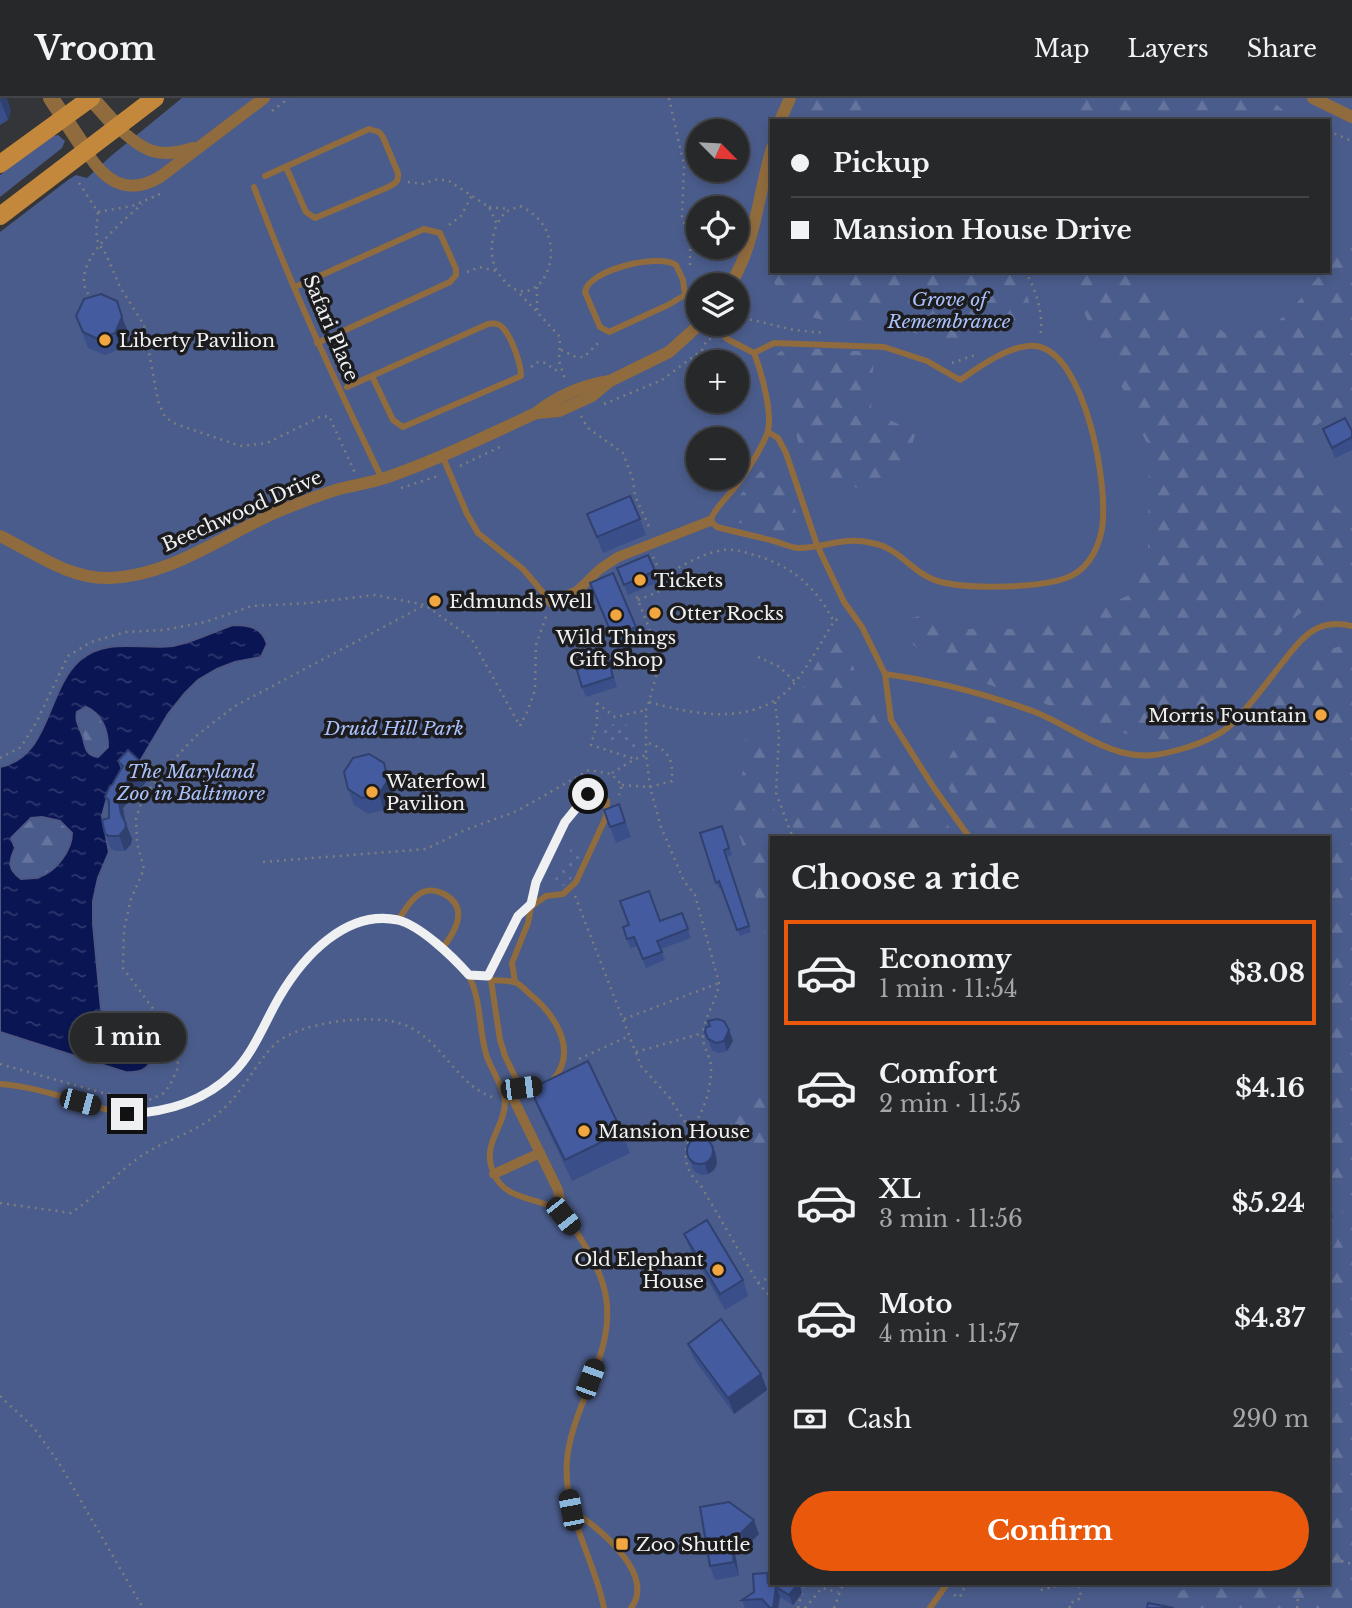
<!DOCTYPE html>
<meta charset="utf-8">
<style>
body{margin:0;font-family:"Libre Baskerville",serif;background:#323436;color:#f1f3f6;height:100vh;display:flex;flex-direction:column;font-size:26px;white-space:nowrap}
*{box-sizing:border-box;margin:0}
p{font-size:23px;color:#a4a6a8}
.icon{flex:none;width:38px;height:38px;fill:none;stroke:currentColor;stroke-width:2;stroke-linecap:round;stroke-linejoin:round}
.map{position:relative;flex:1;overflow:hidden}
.details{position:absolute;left:770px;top:738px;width:560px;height:749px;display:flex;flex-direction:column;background:#26282a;border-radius:0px;box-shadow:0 4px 10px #0003,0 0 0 2px #424447}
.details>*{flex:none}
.hud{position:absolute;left:770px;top:21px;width:560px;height:154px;border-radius:0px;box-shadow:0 4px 10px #0003,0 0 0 2px #424447;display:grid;align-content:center;height:154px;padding:0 21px;background:#26282a}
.needle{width:46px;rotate:114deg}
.buttons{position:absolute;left:686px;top:21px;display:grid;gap:14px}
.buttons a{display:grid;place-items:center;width:63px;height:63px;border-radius:50%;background:#26282a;box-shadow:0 4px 10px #0003,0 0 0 2px #424447;font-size:35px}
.end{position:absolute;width:32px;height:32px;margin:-16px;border:9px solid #eff0f2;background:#111;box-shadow:0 0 0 4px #111}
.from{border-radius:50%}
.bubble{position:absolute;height:49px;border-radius:24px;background:#26282a;box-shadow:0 4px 10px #0003,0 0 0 2px #424447;font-size:23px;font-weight:700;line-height:49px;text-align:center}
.car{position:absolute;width:21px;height:42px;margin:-21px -10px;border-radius:9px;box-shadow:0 0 5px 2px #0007;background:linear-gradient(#222 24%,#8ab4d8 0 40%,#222 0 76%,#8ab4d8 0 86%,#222 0)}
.hud b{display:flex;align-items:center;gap:24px;height:66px;font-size:26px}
.hud b+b{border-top:2px solid #424447}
.hud i{width:18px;height:18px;background:#f1f3f6}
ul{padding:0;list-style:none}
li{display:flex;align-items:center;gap:21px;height:105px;margin:0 14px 10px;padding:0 7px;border:4px solid transparent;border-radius:0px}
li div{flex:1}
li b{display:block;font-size:26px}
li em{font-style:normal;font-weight:700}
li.selected{border-color:#ea580c}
li>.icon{width:63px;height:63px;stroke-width:1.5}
h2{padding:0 21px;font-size:32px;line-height:84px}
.pay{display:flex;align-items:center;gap:18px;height:77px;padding:0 21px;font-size:26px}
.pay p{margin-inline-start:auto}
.cta{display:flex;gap:14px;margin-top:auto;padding:14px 21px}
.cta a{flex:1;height:80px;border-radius:42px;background:#ea580c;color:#fff;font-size:28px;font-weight:700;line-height:80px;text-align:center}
header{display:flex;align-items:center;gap:42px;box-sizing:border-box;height:98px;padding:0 35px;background:#26282a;border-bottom:2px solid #424447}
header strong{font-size:33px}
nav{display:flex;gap:38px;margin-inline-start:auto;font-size:24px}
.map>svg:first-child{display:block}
</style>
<header>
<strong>Vroom</strong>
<nav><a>Map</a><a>Layers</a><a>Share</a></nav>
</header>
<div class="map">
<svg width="1352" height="1510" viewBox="0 0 1352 1510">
<defs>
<pattern id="forest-firs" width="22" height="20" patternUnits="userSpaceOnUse" patternTransform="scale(1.75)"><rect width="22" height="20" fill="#4a5c8b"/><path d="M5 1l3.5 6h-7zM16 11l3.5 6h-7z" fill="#64749c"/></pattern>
<pattern id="garden-dots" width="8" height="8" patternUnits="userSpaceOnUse" patternTransform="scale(1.75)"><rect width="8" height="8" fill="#4a5c8b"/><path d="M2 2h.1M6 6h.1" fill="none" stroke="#64749c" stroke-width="1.8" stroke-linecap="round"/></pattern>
<pattern id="water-ripples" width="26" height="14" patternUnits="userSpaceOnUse" patternTransform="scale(1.75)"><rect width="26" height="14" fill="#0a1654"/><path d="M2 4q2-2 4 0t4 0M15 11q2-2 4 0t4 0" fill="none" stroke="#2e386d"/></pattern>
</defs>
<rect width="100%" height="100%" fill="#333538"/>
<g fill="#4a5c8b" fill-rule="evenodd">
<path d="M182 0H1352V1510H0V134L68 82 76 77 87 80 111 58ZM772 23H1328V173H772ZM698 33H737V72H698ZM698 110H737V149H698ZM698 187H737V226H698ZM698 264H737V303H698ZM698 341H737V380H698ZM772 740H1328V1486H772Z"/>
<polygon points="58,37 65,43 62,50 0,99 0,77 53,38"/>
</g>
<g fill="url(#forest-firs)">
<polygon points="800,0 862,0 880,23 791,23"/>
<polygon points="1070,0 1269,0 1284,13 1286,23 1068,23"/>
<path d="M772 86V173H1015L1027 197 1031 211C1027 215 1023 220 1019 223 1007 232 987 230 974 238 962 244 957 256 941 251 935 249 929 243 923 239 914 234 903 229 893 227 870 221 847 226 824 222 758 211 761 137 772 86Z"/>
<path d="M1349 131H1352V313C1300 327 1298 340 1323 385 1332 401 1335 412 1352 422V491L1348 490C1332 503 1313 505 1297 518 1274 537 1254 574 1237 599 1228 613 1220 626 1205 633 1190 639 1174 642 1158 641 1119 639 1077 618 1041 604 1006 591 929 573 909 541 904 534 906 528 908 521L919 518 929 520 938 526 959 531H1016L1035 525 1079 520 1129 497 1136 490 1148 459 1149 348C1138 331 1134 311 1124 293 1105 258 1087 222 1070 185L1071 173H1127L1161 201 1177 218 1221 232 1229 239C1278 235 1290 213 1319 178L1321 173H1328L1330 145Z"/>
<polygon points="803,250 874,254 871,313 898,326 915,337 901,381 865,391 805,380 786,283 774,267 777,256 784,251"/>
<polygon points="780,365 800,427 797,436 788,437 732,423 728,416 730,409 760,374"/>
<polygon points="840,534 865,599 890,648 957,740 803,740 795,733 786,712 789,634 797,599 823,555"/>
<polygon points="1345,547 1352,548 1352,1510 1162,1510 1164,1500 1196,1486 1328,1486 1328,1158 1337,1143 1344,1104 1328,1080 1328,740 985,740 953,700 942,672 961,639 983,618 1018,622 1075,643 1097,659 1148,667 1194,666 1233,642 1311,556"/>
<path d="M86 609C102 616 107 632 108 649L97 659C84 656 86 648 82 637 79 627 75 624 77 614Z"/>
<path d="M752 626 760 627 767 631 769 697 785 740H772V1070C746 1054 723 1045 731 1010L753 1004 763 998 768 975 765 958 771 902 769 852 741 742 730 720V713L745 667V628Z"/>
<path d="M42 719 60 723 72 735C73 752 56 774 39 779 33 781 27 780 21 781 7 771 9 764 15 750L10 740 31 720Z"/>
</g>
<g fill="url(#garden-dots)">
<polygon points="615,625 627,627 638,653 623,646 603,642 602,634"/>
<polygon points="573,747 583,752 583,757 568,787 551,789"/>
</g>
<path fill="url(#water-ripples)" stroke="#4f5783" stroke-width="2" fill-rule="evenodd" d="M233 527C249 527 262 529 267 546L261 559 235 564 217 571 198 582 185 595 168 616 136 670 108 696 102 718 109 754 98 780 93 803V826L101 911 111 923 142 944 153 958C148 973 139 975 125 974L0 934V669C51 658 46 592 80 562 108 539 140 552 173 548 194 544 213 534 233 527ZM86 609C102 616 108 632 108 649L98 659C84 657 86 648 82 637 79 627 75 624 77 614ZM42 719 60 723 72 735C72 752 56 774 39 779 33 781 27 780 21 781 7 771 9 764 15 750L11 740 31 720Z"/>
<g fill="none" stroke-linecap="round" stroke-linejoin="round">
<g stroke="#7b7d7f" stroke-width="2.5" stroke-dasharray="2 5" stroke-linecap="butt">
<polyline points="669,0 684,67 682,119 690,141 690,169"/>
<polyline points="272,13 289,0"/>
<polyline points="1328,33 1352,43"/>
<path d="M408 84 422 86 438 81 449 83 489 109 497 126C491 141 489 159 497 173 535 235 584 137 520 108L505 114 497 126"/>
<polyline points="79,85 98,114 96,133 98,145 106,156 120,189 144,227 158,303 165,319 176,326 240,348 267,345 320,319 329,318 355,375"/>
<polyline points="489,109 509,111"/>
<polyline points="98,114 132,108 160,96"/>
<polyline points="449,127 461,118 472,97"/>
<path d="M1025 173C1037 194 1044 216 1040 240"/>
<polyline points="467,174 479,169 497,173"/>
<polyline points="537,189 537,214 560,239 559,263 565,281"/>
<polyline points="520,196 537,214"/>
<path d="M92 202C88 195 83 190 84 181 84 155 123 123 142 106"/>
<polyline points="732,231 748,221 794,232 825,235"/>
<polyline points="561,252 576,259 584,259 601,242"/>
<polyline points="952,265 975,257"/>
<polyline points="531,269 538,264 546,265 555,272 561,272"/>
<polyline points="604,306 662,282 702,252 707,242 713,240"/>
<polyline points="581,318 588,330 623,355 633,382 635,398 651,433"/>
<polyline points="460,368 504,347"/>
<polyline points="401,390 438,378"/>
<polyline points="653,459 662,478"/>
<path d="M634 492 661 560 649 604C698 618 760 629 796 583 810 565 822 543 834 523L842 519"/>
<path d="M638 502 667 490 662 478C681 469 702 455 723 452 735 450 750 456 761 459 795 471 816 490 833 522"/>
<polyline points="758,559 780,569 795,584"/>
<path d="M649 604 646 612V657L650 689 661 729 684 783 695 797 719 885C717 903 704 918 703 936 702 946 707 953 710 962 712 971 711 981 709 990 703 1027 665 1054 701 1088L758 1185 772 1200"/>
<polyline points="775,604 779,637 776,695 793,740"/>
<polyline points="597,605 597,625 591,647 635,661"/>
<polyline points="597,605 615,619 646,612"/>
<polyline points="0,660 21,649 36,625 68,558 91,544 126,534 164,532 205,524 252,508 309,505 375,497 425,507 471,540 520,628 528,612 535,592 536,547 547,516"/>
<polyline points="612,675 635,661 646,657"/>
<path d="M622 687 650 689 672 683C673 662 670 652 648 645"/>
<polyline points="263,764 426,751 465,732 517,713 589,672 611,676 622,687 619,697"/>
<polyline points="575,798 641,968 669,999 689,1030 693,1032"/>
<polyline points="624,921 719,885"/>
<polyline points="636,954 703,935"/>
<polyline points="579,961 629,938"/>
<polyline points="0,966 103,995 132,1000 149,1002 164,995 170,987 177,972 179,954 174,939 123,870 124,831 131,801 144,771 137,745 136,721 143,699 165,671 196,638 235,608 425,507"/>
<path d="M0 1105 71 1115C95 1099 114 1078 137 1061 161 1043 193 1036 216 1017 242 997 253 969 274 947 297 924 372 915 402 926 441 939 455 986 492 999"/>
<polyline points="758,1185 772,1178"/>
<polyline points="0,1298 34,1330 59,1365 143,1510"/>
<polyline points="1328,1459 1352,1466"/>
<polyline points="1038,1486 1040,1492 1067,1486"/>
<polyline points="954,1497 960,1499 966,1486"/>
<polyline points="798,1510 804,1486"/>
<polyline points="805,1510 822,1490 838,1494"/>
<polyline points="834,1510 843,1486"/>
<polyline points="1070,1510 1069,1506 1081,1500 1079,1486"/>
<polyline points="1297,1510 1299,1486"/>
</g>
<g stroke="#906b3e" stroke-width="6">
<path d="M265 78 369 31 379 34 383 39 398 75C399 85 394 86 386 90L315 120 306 114 286 69"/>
<path d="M254 89C291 189 336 285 382 381"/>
<polyline points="295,189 424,131 440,135 456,171 456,177 450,184 317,245"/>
<path d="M685 197 668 207 609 234 600 229 585 194C588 172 658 155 676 167L683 182 685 197 698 208"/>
<path d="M713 226 727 241 754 255C761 273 774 318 767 336 761 351 746 375 736 388 727 400 715 409 710 423L717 429C736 434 755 438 774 443 782 445 791 450 799 450 826 450 842 438 872 445 899 450 908 470 930 480 956 493 1038 490 1066 480 1087 473 1098 452 1102 431 1109 390 1086 255 1036 248 1012 245 979 269 960 282L927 263 884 249 774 245 754 255"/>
<path d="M347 289 488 226C494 225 499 225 503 230 512 240 521 266 521 278L403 329 393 322 372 278"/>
<polyline points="768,334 778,340 786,355 817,447 844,504 862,529 885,576 891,622 934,690 970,740"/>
<polyline points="442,357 467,416 478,435 523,471 551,504"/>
<path d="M885 576C937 583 986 596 1035 614 1073 629 1111 662 1154 657 1164 656 1175 653 1185 650 1201 645 1219 638 1232 626 1250 608 1267 584 1283 564 1302 540 1317 519 1352 528"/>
<path d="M398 823C404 813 412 799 423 794 430 791 438 793 444 796 470 810 455 834 442 851"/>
<polyline points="469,877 488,878 491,882 500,942 505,958 521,991 509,1001"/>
<polyline points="488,878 518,818 546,798 563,796 576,784 606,719 607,703 598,695 588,696 573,711 536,784 528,825 512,865 515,884"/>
<path d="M491 882C498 883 507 882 514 884 520 885 526 893 531 897 556 918 578 953 553 982"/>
<path d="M0 986C30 988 59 998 88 1006 102 1010 117 1016 132 1016 170 1015 211 1002 236 972 246 961 252 947 260 934 282 893 306 848 350 828 365 822 386 819 401 824 420 830 461 862 470 880 481 904 479 931 486 956 490 970 505 991 505 1004 505 1031 479 1046 495 1078 506 1100 530 1099 550 1108 574 1121 602 1173 606 1199 615 1253 576 1302 568 1354 559 1410 594 1458 604 1510"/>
<polyline points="521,991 543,987"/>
<path d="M571 1412C596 1427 657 1476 631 1510"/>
<polyline points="930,1510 947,1486"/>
</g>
<g stroke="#906b3e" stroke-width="10">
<polyline points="551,504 577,493 600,471 618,459 710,423"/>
<polyline points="512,998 558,1092 563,1118"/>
<polyline points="494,1076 540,1055"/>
</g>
<g stroke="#906b3e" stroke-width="12">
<polyline points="1313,0 1352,19"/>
<polyline points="780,23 790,0"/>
<path d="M117 29C144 52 156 62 193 50"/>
<path d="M86 53C104 82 126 99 160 79L264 0"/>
<path d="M730 187C756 146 758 96 772 50"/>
<polyline points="538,315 559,313 592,298 610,283 669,254 700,226"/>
<path d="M0 438C33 454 69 481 108 480 170 479 223 437 279 413 299 405 319 397 339 391 354 387 370 385 385 380 437 362 487 338 536 315 559 297 582 287 610 283"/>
</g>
<g stroke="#906b3e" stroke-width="16">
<polyline points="51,0 86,53"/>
<polyline points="91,0 117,29"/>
</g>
<g stroke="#c3883b" stroke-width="18">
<polyline points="0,66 91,0"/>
<polyline points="0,118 155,0"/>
</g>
</g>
<g fill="#3a4f89">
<polygon points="0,0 11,12 8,22 0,27"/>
<polygon points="76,218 128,234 120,251 105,257 88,250"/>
<polygon points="1323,331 1352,333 1352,352 1335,360"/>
<polygon points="587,416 640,421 646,437 603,455"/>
<polygon points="617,470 655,473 659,484 628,497"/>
<polygon points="590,485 636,529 642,545 619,555"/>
<polygon points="608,560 617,589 586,599 582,589"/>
<polygon points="118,663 143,666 148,682 123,710 125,724 132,741 131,746 125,753 115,753 111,751 105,736 109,720 109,711 105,699 121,672"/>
<polygon points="384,665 389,681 393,698 384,712 368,716 354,707 348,691"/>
<polygon points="619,706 631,739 616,745 604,712"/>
<polygon points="722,728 732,757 726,759 751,834 740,838 722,790 719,791 700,735"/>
<polygon points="682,815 691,840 661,851 665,862 646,870 637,848 630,850 623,829 660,823"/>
<polygon points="729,932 733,943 727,953 719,955 712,952 705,934"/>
<polygon points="530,991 622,1034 630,1055 572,1083 538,1011"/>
<polygon points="713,1048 716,1058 717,1066 714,1072 708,1076 701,1077 694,1073 686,1053"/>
<polygon points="1328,1106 1334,1119 1328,1122"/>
<polygon points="684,1136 743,1182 748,1198 725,1212 690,1151"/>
<polygon points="688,1246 761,1276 767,1292 734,1316 694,1261"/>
<polygon points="700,1409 759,1436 746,1449 735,1455 739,1478 715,1482 710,1468"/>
<polygon points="767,1475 772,1486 799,1486 802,1495 793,1507 780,1499 778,1510 745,1510 742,1502 754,1494"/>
</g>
<g fill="#30406f">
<polygon points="1,0 7,0 11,12 8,22 0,2"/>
<polygon points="122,219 128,234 120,251 115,235"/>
<polygon points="384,665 389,681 393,698 384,712 379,696"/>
<polygon points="143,666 148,682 123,710 126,727 126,726 132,741 131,746 125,753 119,738 121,716 117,694"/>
<polygon points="729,932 733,943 727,953 724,943"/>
<polygon points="713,1048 716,1058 717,1066 714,1072 708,1076 705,1066"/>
<polygon points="761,1276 767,1292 734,1316 728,1300"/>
<polygon points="754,1422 759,1436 746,1449 741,1435"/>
<polygon points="730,1441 735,1455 739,1478 734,1464"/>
<polygon points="798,1486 799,1486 802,1495 793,1507 789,1497"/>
<polygon points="776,1489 780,1499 778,1510 773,1510"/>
</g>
<g fill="#445c9f" stroke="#30406f" stroke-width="2">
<polygon points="101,196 117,203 122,219 115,235 100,242 83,234 76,218 84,201"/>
<polygon points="1345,320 1352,333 1352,339 1332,350 1323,331"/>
<polygon points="630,398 640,421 597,439 587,416"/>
<polygon points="648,457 655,473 624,487 617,470"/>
<polygon points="613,475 636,529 613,539 590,485"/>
<polygon points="608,560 613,579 582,589 576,569"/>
<polygon points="128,652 143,666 117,694 121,716 126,726 125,731 119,738 109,738 105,736 102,722 109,720 109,702 105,699 110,688 112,687 123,668 118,663"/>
<polygon points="369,656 384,665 388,682 379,696 362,700 348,691 344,674 353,660"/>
<polygon points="619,706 625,724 610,729 604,712"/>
<polygon points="722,728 729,750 724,752 749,828 737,832 719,783 716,785 700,735"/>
<polygon points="649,793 660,823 682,815 688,831 657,843 662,854 643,861 634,839 627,841 623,829 629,827 620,803"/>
<polygon points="717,921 724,923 729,932 724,943 716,945 708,941 705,934 706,929 710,928 708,923"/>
<polygon points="588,963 622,1034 565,1062 530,991"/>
<circle cx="700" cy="1053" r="13"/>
<polygon points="707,1122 743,1182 720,1196 684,1136"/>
<polygon points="721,1221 761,1276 728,1300 688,1246"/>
<polygon points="729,1404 754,1422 741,1435 730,1441 734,1464 710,1468 700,1409"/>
<polygon points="767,1475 768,1485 772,1483 772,1486 798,1486 789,1497 776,1489 773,1510 770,1510 762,1501 742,1502 754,1494 753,1476"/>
<polygon points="1148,1505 1174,1510 1147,1510"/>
</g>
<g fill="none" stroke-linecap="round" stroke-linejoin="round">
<path stroke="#eff0f2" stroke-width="9" d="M127 1016C167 1014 204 1004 233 975 254 955 265 923 280 898 303 859 346 811 398 822 421 828 453 859 469 877L488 878 518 818 531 806 536 784 565 724 588 696"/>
</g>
<g fill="#f1a640" stroke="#1c1c1e" stroke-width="2.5">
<circle cx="105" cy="242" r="7"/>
<circle cx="640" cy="482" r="7"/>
<circle cx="435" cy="503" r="7"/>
<circle cx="655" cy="515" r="7"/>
<circle cx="616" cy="517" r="7"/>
<circle cx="1321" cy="617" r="7"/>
<circle cx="372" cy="694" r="7"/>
<circle cx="584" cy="1033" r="7"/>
<circle cx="718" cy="1172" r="7"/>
<rect x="615" y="1439" width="14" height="14" rx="3.5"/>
</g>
<g text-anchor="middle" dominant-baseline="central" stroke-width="7" stroke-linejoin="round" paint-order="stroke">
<g font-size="19" font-style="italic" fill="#a9c0fa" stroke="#1c1c1e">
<text x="949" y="201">Grove of<tspan x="949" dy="22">Remembrance</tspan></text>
<text x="394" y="630">Druid Hill Park</text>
<text x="191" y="673">The Maryland<tspan x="191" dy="22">Zoo in Baltimore</tspan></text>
</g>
<g font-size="19" fill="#eff0f2" stroke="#1c1c1e">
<text transform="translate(331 230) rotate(67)">Safari Place</text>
<text transform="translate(242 413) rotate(-24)">Beechwood Drive</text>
</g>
<g font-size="19" fill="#eff0f2" stroke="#1c1c1e" text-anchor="start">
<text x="119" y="242">Liberty Pavilion</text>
<text x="654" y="482">Tickets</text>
<text x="449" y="503">Edmunds Well</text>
<text x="669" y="515">Otter Rocks</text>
<text x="616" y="539" text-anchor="middle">Wild Things<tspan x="616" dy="22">Gift Shop</tspan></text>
<text x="1307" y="617" text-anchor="end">Morris Fountain</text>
<text x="386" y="683">Waterfowl<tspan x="386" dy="22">Pavilion</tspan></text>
<text x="598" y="1033">Mansion House</text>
<text x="704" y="1161" text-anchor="end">Old Elephant<tspan x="704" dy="22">House</tspan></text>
<text x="636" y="1446">Zoo Shuttle</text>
</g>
</g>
</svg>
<div class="buttons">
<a><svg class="needle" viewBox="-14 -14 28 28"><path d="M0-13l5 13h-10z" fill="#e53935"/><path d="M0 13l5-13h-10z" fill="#a4a6a8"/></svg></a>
<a><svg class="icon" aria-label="locate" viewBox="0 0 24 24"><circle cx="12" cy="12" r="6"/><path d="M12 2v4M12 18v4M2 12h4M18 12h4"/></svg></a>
<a><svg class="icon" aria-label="layers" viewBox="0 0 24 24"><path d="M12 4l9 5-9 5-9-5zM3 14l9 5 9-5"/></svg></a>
<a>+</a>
<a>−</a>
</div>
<i class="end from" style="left:588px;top:696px"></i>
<i class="end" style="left:127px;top:1016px"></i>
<div class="bubble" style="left:70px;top:915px;width:116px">1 min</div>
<i class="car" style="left:521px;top:990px;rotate:83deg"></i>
<i class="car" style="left:80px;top:1004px;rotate:105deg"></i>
<i class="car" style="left:563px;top:1118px;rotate:142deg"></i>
<i class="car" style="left:590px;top:1281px;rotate:20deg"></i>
<i class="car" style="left:571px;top:1412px;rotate:349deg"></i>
<div class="hud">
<b><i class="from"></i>Pickup</b>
<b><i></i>Mansion House Drive</b>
</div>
<section class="details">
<h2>Choose a ride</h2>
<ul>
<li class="selected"><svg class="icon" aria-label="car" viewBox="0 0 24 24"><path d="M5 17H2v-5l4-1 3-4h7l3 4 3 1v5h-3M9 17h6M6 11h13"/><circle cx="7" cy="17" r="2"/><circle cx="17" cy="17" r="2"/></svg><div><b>Economy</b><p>1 min · 11:54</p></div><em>$3.08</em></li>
<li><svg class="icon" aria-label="car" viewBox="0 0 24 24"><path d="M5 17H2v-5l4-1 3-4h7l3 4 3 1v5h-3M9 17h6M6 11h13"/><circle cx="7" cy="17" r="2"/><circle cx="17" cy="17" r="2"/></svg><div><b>Comfort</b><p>2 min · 11:55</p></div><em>$4.16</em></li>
<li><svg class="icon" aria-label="car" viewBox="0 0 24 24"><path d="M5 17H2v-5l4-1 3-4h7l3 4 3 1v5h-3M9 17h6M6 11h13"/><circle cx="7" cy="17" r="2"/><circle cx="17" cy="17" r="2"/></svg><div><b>XL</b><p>3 min · 11:56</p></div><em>$5.24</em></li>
<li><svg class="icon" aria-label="car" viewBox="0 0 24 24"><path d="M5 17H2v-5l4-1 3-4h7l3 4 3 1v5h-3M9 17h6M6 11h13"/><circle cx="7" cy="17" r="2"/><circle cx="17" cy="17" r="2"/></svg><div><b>Moto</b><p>4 min · 11:57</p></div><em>$4.37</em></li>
</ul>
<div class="pay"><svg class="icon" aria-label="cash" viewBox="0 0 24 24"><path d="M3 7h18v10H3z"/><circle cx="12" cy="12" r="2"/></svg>Cash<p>290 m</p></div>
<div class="cta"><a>Confirm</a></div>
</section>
</div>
